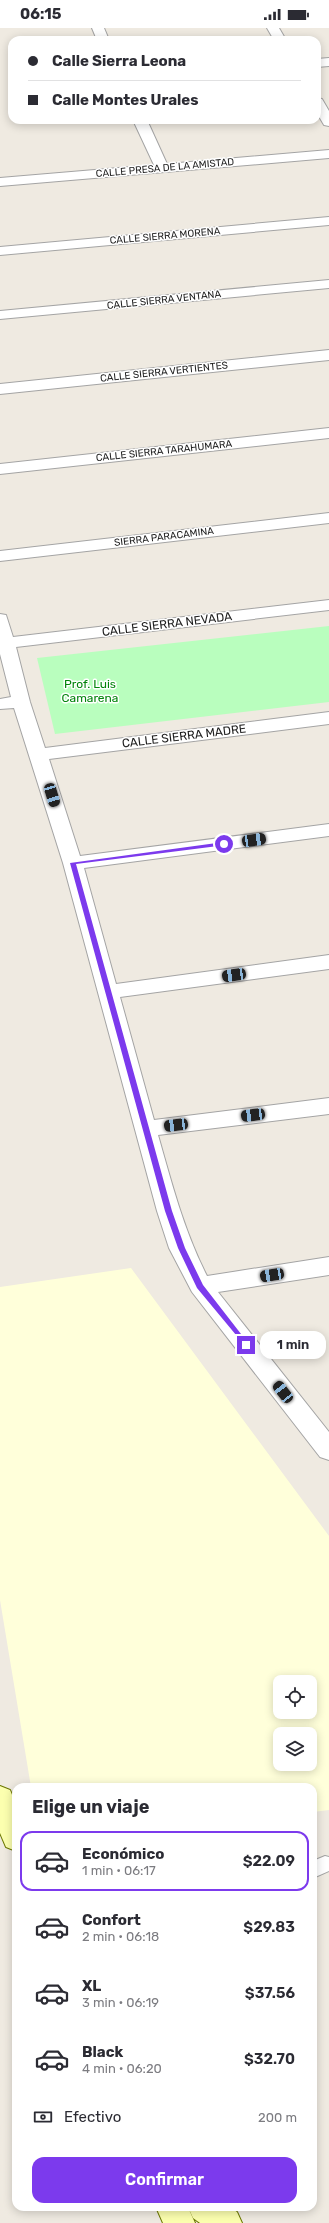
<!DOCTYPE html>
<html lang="es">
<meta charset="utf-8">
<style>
body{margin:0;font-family:Rubik,sans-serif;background:#f2f2f3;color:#2b2b33;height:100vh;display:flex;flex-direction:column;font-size:15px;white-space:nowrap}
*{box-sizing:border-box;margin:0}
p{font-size:13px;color:#7c7c81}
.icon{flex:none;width:22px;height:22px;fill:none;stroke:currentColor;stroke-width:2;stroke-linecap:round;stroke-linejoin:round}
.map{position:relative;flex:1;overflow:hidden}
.drawer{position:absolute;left:12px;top:1755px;width:305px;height:428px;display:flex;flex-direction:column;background:#fff;border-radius:12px;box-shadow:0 2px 10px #0003}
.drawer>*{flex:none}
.banner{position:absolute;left:8px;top:8px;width:313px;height:88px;border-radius:12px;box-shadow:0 2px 10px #0003;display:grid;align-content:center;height:88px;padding:0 20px;background:#fff}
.fabs{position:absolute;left:273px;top:1647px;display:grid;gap:8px}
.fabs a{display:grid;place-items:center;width:44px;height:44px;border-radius:8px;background:#fff;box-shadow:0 2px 10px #0003;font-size:20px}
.end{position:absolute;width:18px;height:18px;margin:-9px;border:5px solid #7c3aed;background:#fff;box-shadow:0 0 0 2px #fff}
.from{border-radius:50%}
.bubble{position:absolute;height:28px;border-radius:12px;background:#fff;box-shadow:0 2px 10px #0003;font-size:13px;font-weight:600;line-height:28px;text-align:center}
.car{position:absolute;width:12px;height:24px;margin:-12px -6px;border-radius:5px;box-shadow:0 0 3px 1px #0007;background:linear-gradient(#222 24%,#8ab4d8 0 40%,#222 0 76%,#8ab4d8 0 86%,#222 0)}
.banner b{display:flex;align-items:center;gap:14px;height:38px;font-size:15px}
.banner b+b{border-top:1px solid #e1e1e2}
.banner i{width:10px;height:10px;background:#2b2b33}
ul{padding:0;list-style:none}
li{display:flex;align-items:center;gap:12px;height:60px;margin:0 8px 6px;padding:0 12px;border:2px solid transparent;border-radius:12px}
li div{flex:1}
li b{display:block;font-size:15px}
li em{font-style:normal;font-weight:600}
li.current{border-color:#7c3aed}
li>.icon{width:36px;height:36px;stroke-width:1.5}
h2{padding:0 20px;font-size:18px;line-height:48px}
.pay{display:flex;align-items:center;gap:10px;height:44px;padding:0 20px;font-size:15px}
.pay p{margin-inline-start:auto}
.action{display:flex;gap:8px;margin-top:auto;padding:8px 20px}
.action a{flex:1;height:46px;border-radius:12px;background:#7c3aed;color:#fff;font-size:16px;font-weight:600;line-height:46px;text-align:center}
.status{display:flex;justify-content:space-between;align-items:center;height:28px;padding:0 20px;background:#fff;direction:ltr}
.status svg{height:11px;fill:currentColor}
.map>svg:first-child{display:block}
</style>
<div class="status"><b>06:15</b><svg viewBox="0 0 49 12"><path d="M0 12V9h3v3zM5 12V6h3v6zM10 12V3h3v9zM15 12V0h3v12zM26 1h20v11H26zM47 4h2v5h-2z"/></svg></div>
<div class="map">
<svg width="329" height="2195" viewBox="0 0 329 2195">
<rect width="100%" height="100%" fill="#efeae1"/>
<path fill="#ffffda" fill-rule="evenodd" d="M131 1240 329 1508V1782L313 1784V1759H31L0 1572V1259ZM280 1654H310V1684H280ZM280 1706H310V1736H280Z"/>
<polygon fill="#b9febe" points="329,598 329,674 55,706 37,630"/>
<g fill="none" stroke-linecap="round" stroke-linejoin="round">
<defs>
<polygon id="service" points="325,1828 329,1829 329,1843 313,1850 313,1833"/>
<g id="minor">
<polygon points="92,0 104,0 109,12 97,12"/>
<polygon points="267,0 279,0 286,12 274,12"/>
<polygon points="329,30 329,38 317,39 317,31"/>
<polygon points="317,70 322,71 329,83 329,98 324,97 317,85"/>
<polygon points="133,92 147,92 167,136 329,122 329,130 0,158 0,150 154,137"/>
<polygon points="329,189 329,197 0,227 0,219"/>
<polygon points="329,252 329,260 0,291 0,283"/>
<polygon points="329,322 329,332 0,366 0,356"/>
<polygon points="329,400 329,410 0,446 0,436"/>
<polygon points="329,485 329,495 0,533 0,523"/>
<path d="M329 572V582L16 619 30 674 45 720 329 684V696L49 731 80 828 329 796V808L84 840 116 956 329 927V941L120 969 154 1092 329 1070V1086L158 1107C172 1156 184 1203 207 1248L329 1229V1247L218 1264 329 1404V1432L320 1429 192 1264 169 1220 157 1183 63 835 14 680 0 681V671L11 669 0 626V586L6 587 13 609Z"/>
</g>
<g id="secondary">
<polygon points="0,1758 10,1762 16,1776 16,1823 6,1819 0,1805"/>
<polygon points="156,2179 188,2179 195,2195 163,2195"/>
<polygon points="188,2179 230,2179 237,2184 242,2195 200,2195 193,2190"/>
</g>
</defs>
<use href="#service" stroke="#a4a4a4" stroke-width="2"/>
<use href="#minor" stroke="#a4a4a4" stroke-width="2"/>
<use href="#secondary" stroke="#6b7700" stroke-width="2"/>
<use href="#service" fill="#fff" fill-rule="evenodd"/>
<use href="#minor" fill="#fff" fill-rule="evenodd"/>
<use href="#secondary" fill="#fcffaf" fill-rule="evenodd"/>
</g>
<polygon fill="#7c3aed" points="224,814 226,817 76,836 172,1183 185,1220 203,1257 248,1315 250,1317 246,1319 197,1260 178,1220 165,1183 70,835"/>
<g text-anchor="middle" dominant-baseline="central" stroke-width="3" stroke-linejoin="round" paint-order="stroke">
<g font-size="10" fill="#1d1d1d" stroke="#fff">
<text transform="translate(165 140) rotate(-5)">CALLE PRESA DE LA AMISTAD</text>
<text transform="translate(165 208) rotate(-5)">CALLE SIERRA MORENA</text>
<text transform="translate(164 272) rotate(-6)">CALLE SIERRA VENTANA</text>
<text transform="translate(164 344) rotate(-6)">CALLE SIERRA VERTIENTES</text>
<text transform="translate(164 423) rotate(-6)">CALLE SIERRA TARAHUMARA</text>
<text transform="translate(164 509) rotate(-7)">SIERRA PARACAMINA</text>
</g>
<g font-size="12" fill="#1d1d1d" stroke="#fff">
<text transform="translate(167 596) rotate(-7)">CALLE SIERRA NEVADA</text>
<text transform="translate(184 708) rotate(-7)">CALLE SIERRA MADRE</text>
</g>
<g font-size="12" fill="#02840b" stroke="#fff">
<text x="90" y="656">Prof. Luis<tspan x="90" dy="14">Camarena</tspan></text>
</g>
</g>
</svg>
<div class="fabs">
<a><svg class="icon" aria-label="locate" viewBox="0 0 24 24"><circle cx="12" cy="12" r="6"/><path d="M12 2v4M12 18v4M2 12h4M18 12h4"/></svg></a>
<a><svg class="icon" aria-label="layers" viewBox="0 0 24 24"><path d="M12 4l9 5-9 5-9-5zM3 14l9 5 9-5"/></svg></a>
</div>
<i class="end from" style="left:224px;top:816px"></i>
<i class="end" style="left:246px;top:1317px"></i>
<div class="bubble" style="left:260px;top:1303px;width:66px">1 min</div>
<i class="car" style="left:52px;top:767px;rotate:163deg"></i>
<i class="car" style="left:254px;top:812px;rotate:82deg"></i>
<i class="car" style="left:234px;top:947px;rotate:262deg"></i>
<i class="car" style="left:253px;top:1087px;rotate:263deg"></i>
<i class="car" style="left:176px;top:1097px;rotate:263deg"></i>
<i class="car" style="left:272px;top:1247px;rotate:261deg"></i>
<i class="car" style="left:283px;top:1364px;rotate:322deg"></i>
<div class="banner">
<b><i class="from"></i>Calle Sierra Leona</b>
<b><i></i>Calle Montes Urales</b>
</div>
<section class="drawer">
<h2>Elige un viaje</h2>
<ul>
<li class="current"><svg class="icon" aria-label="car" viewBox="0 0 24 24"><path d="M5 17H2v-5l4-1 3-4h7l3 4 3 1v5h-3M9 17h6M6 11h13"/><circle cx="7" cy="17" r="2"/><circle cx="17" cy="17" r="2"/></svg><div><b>Económico</b><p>1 min · 06:17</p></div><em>$22.09</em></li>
<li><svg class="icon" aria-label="car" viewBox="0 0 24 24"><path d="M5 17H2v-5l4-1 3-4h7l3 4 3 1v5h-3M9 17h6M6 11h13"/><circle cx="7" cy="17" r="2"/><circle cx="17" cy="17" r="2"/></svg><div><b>Confort</b><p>2 min · 06:18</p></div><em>$29.83</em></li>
<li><svg class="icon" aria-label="car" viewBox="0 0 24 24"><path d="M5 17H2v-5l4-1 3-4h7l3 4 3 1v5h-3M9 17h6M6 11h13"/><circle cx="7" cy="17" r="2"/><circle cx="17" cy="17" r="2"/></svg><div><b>XL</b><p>3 min · 06:19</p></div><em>$37.56</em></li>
<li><svg class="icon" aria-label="car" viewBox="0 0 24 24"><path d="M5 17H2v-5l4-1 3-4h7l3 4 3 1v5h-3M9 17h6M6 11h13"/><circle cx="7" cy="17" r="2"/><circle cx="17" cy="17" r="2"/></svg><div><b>Black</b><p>4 min · 06:20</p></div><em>$32.70</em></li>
</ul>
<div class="pay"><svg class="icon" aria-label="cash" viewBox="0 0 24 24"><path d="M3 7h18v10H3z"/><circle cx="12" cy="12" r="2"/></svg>Efectivo<p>200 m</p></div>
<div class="action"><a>Confirmar</a></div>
</section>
</div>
